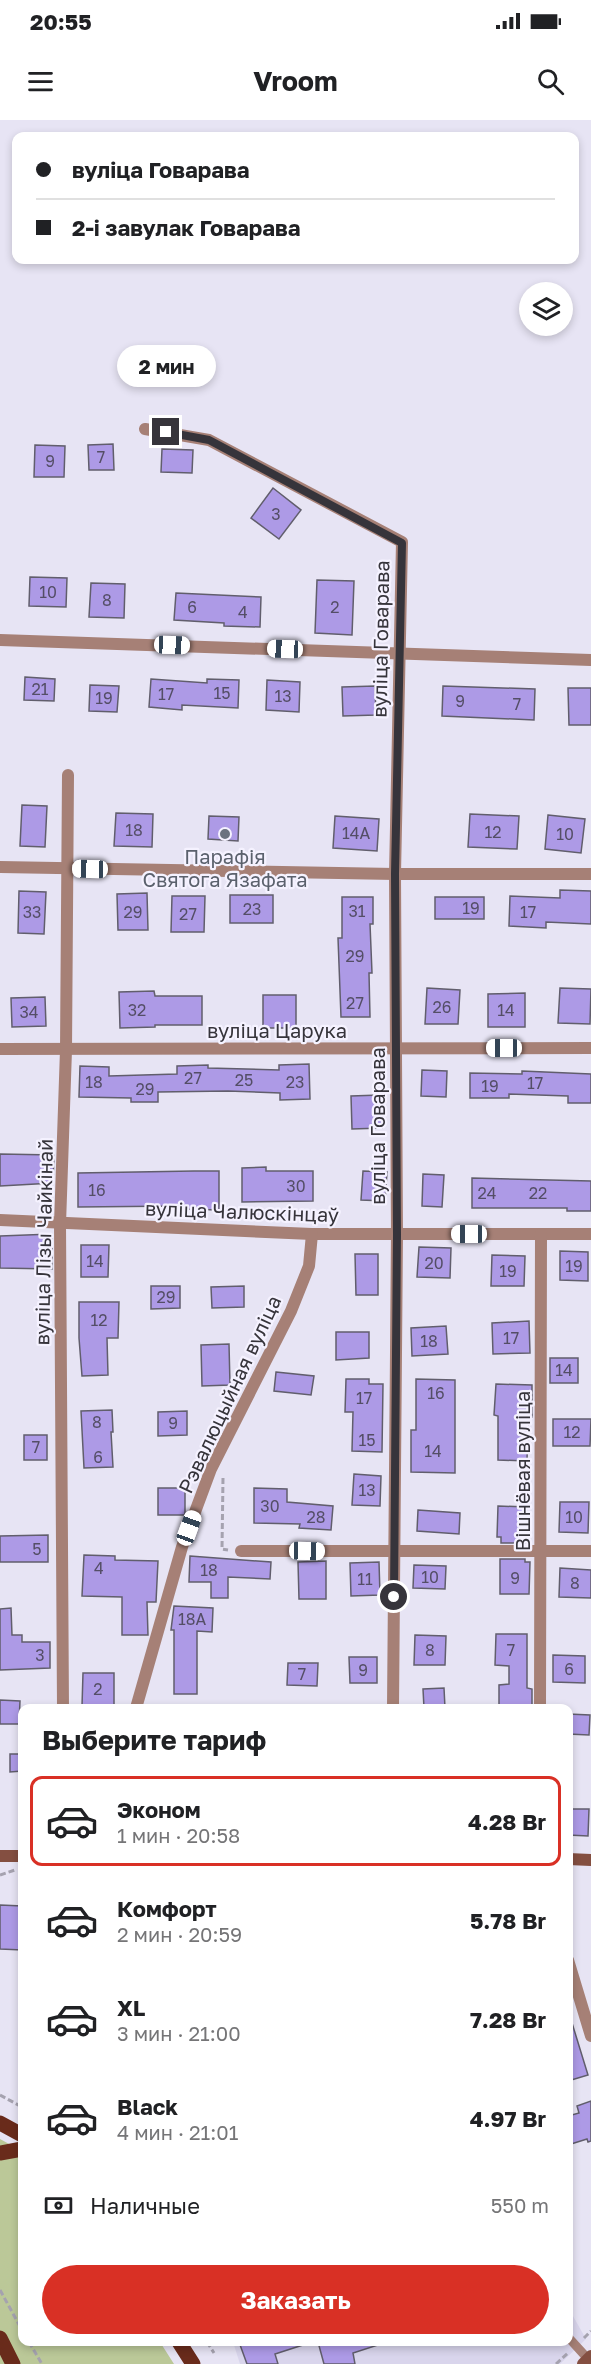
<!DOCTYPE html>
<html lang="ru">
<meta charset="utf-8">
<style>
body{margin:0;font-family:"Golos Text",sans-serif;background:#f6f6f6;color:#202124;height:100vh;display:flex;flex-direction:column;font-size:22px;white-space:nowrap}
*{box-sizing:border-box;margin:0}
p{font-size:20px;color:#757577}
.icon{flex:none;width:33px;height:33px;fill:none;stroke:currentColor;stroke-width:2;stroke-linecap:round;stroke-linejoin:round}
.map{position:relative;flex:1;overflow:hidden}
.sheet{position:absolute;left:18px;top:1584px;width:555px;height:642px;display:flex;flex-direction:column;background:#fff;border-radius:12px;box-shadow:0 3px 9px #0003}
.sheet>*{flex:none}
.hud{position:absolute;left:12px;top:12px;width:567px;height:132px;border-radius:12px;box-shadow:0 3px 9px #0003;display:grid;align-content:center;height:132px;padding:0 24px;background:#fff}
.buttons{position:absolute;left:519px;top:162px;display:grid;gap:12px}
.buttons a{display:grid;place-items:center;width:54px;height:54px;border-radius:50%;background:#fff;box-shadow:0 3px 9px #0003;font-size:30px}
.end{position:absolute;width:27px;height:27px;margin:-14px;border:8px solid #36343b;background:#fff;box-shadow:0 0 0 3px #fff}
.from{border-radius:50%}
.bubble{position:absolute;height:42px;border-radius:21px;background:#fff;box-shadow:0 3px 9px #0003;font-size:20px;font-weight:700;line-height:42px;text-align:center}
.car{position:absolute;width:18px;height:36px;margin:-18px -9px;border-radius:8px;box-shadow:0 0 4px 2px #0007;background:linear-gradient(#fff 24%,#345 0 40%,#fff 0 76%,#345 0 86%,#fff 0)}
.hud b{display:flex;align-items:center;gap:21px;height:57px;font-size:22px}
.hud b+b{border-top:2px solid #e0e0e0}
.hud i{width:15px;height:15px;background:#202124}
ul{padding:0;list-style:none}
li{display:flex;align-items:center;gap:18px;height:90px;margin:0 12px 9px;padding:0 12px;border:3px solid transparent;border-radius:12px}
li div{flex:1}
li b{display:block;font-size:22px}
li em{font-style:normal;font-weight:700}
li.active{border-color:#d93025}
li>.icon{width:54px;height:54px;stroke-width:1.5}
h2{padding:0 24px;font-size:27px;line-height:72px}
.pay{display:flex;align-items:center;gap:15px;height:66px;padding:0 24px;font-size:22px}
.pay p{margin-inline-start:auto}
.primary-button{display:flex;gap:12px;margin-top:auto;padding:12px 24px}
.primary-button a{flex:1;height:69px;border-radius:36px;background:#d93025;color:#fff;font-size:24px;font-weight:700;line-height:69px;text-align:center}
.status{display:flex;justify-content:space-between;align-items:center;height:42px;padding:0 30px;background:#fff;direction:ltr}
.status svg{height:16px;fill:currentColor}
header{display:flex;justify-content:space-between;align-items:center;height:78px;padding:0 24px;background:#fff;font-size:27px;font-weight:700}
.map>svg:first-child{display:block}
</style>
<div class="status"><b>20:55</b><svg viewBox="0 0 49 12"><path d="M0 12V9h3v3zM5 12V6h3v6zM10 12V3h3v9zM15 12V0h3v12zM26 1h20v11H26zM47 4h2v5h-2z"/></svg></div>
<header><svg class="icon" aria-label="menu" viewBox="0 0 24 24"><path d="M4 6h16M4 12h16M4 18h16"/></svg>Vroom<svg class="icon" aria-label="search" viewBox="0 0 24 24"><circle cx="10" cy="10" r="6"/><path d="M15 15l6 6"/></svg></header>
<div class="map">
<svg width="591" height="2244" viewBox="0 0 591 2244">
<rect width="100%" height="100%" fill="#e7e4f4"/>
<polygon fill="#d9d5ec" points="569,2189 586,2219 560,2244 240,2244 233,2222 568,2222"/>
<polygon fill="#bbc898" points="0,2019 22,2031 22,2222 160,2222 174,2244 0,2244"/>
<g fill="#ad9ae6" stroke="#615e6c" stroke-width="1.5">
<polygon points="113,324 114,350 89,350 88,325"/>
<polygon points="35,325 65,326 64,357 34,357"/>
<polygon points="162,329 193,330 192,353 161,352"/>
<polygon points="273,368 301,390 279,419 251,398"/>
<polygon points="30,457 67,458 66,487 29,486"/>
<polygon points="317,460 354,461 352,515 315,513"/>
<polygon points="91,463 125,464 124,498 89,497"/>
<polygon points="176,473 261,477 260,507 224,506 224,503 174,500"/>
<polygon points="25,557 55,559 54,581 24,580"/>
<polygon points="151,559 207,563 207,559 239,560 238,588 182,585 182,590 149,587"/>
<polygon points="267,560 300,562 299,592 266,590"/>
<polygon points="90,565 119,566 117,592 89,591"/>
<polygon points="375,566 376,595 343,596 342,567"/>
<polygon points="443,566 535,569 534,600 442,596"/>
<polygon points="568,568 591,568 591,605 569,605"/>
<polygon points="22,685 47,686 45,727 20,726"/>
<polygon points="116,693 153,694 152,727 114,726"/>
<polygon points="470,694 519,696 517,729 468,727"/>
<polygon points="548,695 585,699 581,733 545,729"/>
<polygon points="209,696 239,697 238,721 208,719"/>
<polygon points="335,696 379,699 377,731 333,728"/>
<polygon points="560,770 591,771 591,804 546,802 546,808 509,806 510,776 560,778"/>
<polygon points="19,771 46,772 44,814 18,813"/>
<polygon points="147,773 148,810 118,810 117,774"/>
<rect x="230" y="775" width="43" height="28"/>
<polygon points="172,776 205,776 204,812 171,812"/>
<polygon points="342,777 373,777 373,804 370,804 372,853 369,853 370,897 341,897 338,818 342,818"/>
<rect x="435" y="777" width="49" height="22"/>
<polygon points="427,868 460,870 458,904 425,904"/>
<polygon points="560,868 591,869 590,904 558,903"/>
<polygon points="154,871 155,876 202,876 202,905 155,905 155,907 120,908 119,872"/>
<polygon points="525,873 525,907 488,907 488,874"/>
<rect x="263" y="875" width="33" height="33"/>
<polygon points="45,877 46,906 12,907 11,878"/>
<polygon points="309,944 310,979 280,980 280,973 228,971 158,972 158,982 131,982 131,978 79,977 80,946 109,947 109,956 177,954 177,946 208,945 208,948 279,950 279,945"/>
<polygon points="422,950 447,951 446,977 421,976"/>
<polygon points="522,951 591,954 591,983 568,983 568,976 509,974 509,978 470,978 470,953 522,954"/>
<polygon points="380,975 382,1008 352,1009 351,976"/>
<polygon points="0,1034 54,1035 53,1063 0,1066"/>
<polygon points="266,1047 266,1051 313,1051 313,1081 242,1082 242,1048"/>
<polygon points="194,1051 219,1051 219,1090 180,1089 180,1086 78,1087 78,1053"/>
<polygon points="363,1051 387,1052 385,1081 361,1080"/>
<polygon points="423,1054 444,1055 442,1087 422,1086"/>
<polygon points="472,1058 591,1061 591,1091 567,1091 567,1088 472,1088"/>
<polygon points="52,1114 52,1149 0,1148 0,1116"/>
<polygon points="81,1125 109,1125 108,1157 81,1157"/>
<polygon points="419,1127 451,1128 450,1158 417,1157"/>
<polygon points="560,1131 588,1132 588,1161 560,1160"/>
<polygon points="355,1134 378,1134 378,1175 356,1175"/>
<polygon points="492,1135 525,1136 524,1166 491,1166"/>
<polygon points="151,1166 180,1166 180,1188 151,1189"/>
<polygon points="244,1166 244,1187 212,1188 211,1167"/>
<polygon points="79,1182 119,1182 118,1218 107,1218 108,1255 82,1256 79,1218"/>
<polygon points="529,1201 530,1233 493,1234 492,1203"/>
<polygon points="446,1206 448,1234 412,1236 411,1208"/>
<polygon points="336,1212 369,1212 369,1238 336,1240"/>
<polygon points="229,1224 230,1265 202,1266 201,1225"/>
<rect x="550" y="1238" width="28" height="25"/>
<polygon points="276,1252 314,1256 311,1275 274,1271"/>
<polygon points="346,1259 369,1259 369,1264 383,1264 382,1332 352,1331 353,1292 345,1292"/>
<polygon points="416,1259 455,1260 455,1353 411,1352 411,1310 416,1310"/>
<polygon points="496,1264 532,1265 532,1297 528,1297 527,1341 498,1340 498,1296 494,1295"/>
<polygon points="112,1290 113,1312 111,1312 113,1347 84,1348 81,1291"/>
<polygon points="187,1291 187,1315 158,1316 158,1292"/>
<polygon points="553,1299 591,1299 590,1326 553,1326"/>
<rect x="24" y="1315" width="23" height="25"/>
<polygon points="354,1354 381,1356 380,1386 352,1385"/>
<rect x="158" y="1368" width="27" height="27"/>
<polygon points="254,1368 287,1369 287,1382 333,1386 331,1410 299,1408 300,1404 254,1403"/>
<polygon points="560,1382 589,1382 588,1413 559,1412"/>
<polygon points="498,1386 527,1387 526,1423 501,1423 501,1417 497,1417"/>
<polygon points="418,1390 460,1393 459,1414 417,1411"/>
<polygon points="48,1415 48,1442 0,1442 0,1416"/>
<polygon points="84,1435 115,1436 115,1440 158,1441 156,1482 147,1482 148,1515 122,1515 122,1477 82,1476"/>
<polygon points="190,1436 271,1442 270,1459 228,1457 228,1478 211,1478 211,1462 189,1462"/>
<polygon points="500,1439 525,1439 525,1442 530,1442 529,1474 500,1474"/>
<polygon points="326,1441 326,1479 299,1479 298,1442"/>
<polygon points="379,1442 380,1475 351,1476 350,1443"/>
<polygon points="414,1445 446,1446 445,1469 413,1468"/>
<polygon points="560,1448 591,1450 591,1478 559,1477"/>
<polygon points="174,1486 213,1488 212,1512 197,1511 197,1574 174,1574 174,1510 171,1510"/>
<polygon points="11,1488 12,1515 22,1515 22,1522 50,1522 50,1548 0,1550 0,1489"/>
<polygon points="496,1514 527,1514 527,1568 532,1569 532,1588 499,1588 499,1565 509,1564 509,1546 495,1545"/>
<polygon points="415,1515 446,1516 445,1545 414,1545"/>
<polygon points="553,1535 585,1536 585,1563 553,1562"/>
<polygon points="349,1537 377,1537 377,1563 350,1563"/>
<polygon points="288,1543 318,1543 317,1566 287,1565"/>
<polygon points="83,1553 114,1553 114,1586 82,1586"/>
<polygon points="444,1568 445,1588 424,1588 423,1569"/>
<polygon points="0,1580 20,1581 19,1604 0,1604"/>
<polygon points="568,1594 590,1595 589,1615 568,1614"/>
<polygon points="10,1634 22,1634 22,1651 10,1652"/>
<polygon points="568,1689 589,1689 588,1716 568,1715"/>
<polygon points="0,1785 22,1786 22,1830 0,1829"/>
<polygon points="568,1903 572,1903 588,1955 568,1961"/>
<polygon points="591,1981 591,2021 588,2022 587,2019 568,2025 568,1996 579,1993 577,1986"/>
<polygon points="239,2222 305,2222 306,2224 275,2234 278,2244 247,2244"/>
<polygon points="318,2222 381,2222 381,2224 353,2233 355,2244 324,2244"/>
</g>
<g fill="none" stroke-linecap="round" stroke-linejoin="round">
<g stroke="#a5a2af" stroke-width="3" stroke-dasharray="6 3" stroke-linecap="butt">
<polyline points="223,1358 222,1429 228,1430"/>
<polyline points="0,1755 15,1750"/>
<polyline points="0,1975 22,1987"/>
<polyline points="0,2170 22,2210"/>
<polyline points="584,2218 591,2211"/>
<polyline points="29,2222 42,2244"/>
<polyline points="207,2222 214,2233"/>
<polyline points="556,2244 568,2233"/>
</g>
<polyline stroke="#a68076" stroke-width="9" points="568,2217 588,2239"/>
<g stroke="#a68076" stroke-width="12">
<polyline points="145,309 209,320 402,422 395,754 397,1114 393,1588"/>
<polyline points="0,520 591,540"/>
<polyline points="0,747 395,754 591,754"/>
<polyline points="0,929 591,928"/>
<polyline points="0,1100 312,1114 591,1114"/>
<polyline points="241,1431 591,1431"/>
<polyline points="63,1588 60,1104 66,930 68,655"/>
<polyline points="136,1588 182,1427 211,1349 291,1191 309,1146 312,1114"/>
<polyline points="540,1588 541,1114"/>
<polyline points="568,1840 591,1916"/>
</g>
<g stroke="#844f41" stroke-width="12">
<polyline points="0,1736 22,1736"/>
<polyline points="568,1739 591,1740"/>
<polyline points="583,2244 591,2236"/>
</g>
<g stroke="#692b1b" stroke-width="15">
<polyline points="0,2003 22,2015"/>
<polyline points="0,2033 22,2029"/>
<polyline points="0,2218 13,2244"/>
<polyline points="179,2222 193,2244"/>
</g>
</g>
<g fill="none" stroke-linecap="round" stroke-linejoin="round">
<polyline stroke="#36343b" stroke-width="8" points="166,312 209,320 402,423 395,754 397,1114 394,1477"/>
</g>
<circle fill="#6b7280" stroke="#f5f2ff" stroke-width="2" cx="225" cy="714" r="6"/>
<g text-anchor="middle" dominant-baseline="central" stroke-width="4.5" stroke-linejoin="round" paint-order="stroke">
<g font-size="16" fill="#544e66">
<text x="101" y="337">7</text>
<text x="50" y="341">9</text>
<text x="276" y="394">3</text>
<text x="48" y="472">10</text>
<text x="107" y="480">8</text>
<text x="192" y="487">6</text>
<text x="335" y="487">2</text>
<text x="243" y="492">4</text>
<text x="40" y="569">21</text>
<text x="222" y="573">15</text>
<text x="166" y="574">17</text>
<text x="283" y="576">13</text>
<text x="104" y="578">19</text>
<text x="460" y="581">9</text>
<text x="517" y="584">7</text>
<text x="134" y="710">18</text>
<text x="493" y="712">12</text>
<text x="356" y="713">14А</text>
<text x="565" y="714">10</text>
<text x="471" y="788">19</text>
<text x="252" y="789">23</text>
<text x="357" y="791">31</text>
<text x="32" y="792">33</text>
<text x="133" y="792">29</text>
<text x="528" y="792">17</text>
<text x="188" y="794">27</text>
<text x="355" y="836">29</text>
<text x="355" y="883">27</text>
<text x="442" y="887">26</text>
<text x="137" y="890">32</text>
<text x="506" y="890">14</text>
<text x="29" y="892">34</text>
<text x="193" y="958">27</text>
<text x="244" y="960">25</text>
<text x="94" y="962">18</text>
<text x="295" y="962">23</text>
<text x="535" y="963">17</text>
<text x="490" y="966">19</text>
<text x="145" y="969">29</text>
<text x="296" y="1066">30</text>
<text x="97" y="1070">16</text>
<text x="487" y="1073">24</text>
<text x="538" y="1073">22</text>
<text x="95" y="1141">14</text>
<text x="434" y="1143">20</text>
<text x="574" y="1146">19</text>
<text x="508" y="1151">19</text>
<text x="166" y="1177">29</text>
<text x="99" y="1200">12</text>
<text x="511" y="1218">17</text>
<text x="429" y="1221">18</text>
<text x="564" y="1250">14</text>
<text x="436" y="1273">16</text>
<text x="364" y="1278">17</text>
<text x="97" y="1302">8</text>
<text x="173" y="1303">9</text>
<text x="572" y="1312">12</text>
<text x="367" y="1320">15</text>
<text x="36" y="1327">7</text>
<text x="433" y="1331">14</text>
<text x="98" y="1337">6</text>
<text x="367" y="1370">13</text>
<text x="270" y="1386">30</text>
<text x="316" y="1397">28</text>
<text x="574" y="1397">10</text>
<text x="37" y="1429">5</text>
<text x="99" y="1448">4</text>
<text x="209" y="1450">18</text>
<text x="430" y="1457">10</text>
<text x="515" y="1458">9</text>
<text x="365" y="1459">11</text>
<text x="575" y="1463">8</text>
<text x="192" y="1499">18А</text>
<text x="430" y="1530">8</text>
<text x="511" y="1530">7</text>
<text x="40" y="1535">3</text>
<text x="569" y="1549">6</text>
<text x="363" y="1550">9</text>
<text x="302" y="1554">7</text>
<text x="98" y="1569">2</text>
</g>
<g font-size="20" fill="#36343b" stroke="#f5f2ff">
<text transform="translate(380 519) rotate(-89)">вуліца Говарава</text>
<text x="277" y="910">вуліца Царука</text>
<text transform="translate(377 1006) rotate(-90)">вуліца Говарава</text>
<text transform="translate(242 1091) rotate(2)">вуліца Чалюскінцаў</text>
<text transform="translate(43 1122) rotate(-89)">вуліца Лізы Чайкінай</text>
<text transform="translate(229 1274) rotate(-65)">Рэвалюцыйная вуліца</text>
<text transform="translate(522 1351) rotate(-90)">Вішнёвая вуліца</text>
</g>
<g font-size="20" fill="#5b616d" stroke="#f5f2ff">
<text x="225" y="736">Парафія<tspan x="225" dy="23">Святога Язафата</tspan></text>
</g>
</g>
</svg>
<div class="buttons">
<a><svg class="icon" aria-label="layers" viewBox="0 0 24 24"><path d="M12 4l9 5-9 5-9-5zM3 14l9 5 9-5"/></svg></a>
</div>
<i class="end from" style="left:394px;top:1477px"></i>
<i class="end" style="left:166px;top:312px"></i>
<div class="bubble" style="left:117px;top:225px;width:99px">2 мин</div>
<i class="car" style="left:172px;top:525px;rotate:92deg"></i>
<i class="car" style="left:285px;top:529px;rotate:272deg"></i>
<i class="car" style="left:90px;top:749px;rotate:271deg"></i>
<i class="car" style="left:504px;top:928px;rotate:270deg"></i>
<i class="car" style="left:469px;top:1114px;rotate:270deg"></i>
<i class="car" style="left:189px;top:1408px;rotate:20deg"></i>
<i class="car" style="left:307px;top:1431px;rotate:91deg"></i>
<div class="hud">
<b><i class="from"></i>вуліца Говарава</b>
<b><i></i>2-і завулак Говарава</b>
</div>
<section class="sheet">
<h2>Выберите тариф</h2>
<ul>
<li class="active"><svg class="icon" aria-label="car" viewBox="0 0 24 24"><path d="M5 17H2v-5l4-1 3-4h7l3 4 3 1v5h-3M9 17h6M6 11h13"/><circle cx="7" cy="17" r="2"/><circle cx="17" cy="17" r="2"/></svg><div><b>Эконом</b><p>1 мин · 20:58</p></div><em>4.28 Br</em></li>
<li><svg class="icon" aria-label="car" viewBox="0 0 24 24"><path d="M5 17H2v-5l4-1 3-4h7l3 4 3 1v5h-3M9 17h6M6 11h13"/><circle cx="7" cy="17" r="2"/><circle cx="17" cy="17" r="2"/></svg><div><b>Комфорт</b><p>2 мин · 20:59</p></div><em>5.78 Br</em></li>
<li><svg class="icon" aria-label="car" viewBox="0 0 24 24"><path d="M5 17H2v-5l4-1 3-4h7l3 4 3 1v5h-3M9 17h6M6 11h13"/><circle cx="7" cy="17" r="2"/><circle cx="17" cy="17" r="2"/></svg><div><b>XL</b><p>3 мин · 21:00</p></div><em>7.28 Br</em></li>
<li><svg class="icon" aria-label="car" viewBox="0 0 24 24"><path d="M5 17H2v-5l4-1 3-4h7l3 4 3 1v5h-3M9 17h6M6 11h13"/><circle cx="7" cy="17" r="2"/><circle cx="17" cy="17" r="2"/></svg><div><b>Black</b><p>4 мин · 21:01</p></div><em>4.97 Br</em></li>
</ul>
<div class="pay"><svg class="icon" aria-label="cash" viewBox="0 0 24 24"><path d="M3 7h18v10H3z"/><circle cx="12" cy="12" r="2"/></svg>Наличные<p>550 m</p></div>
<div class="primary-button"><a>Заказать</a></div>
</section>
</div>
